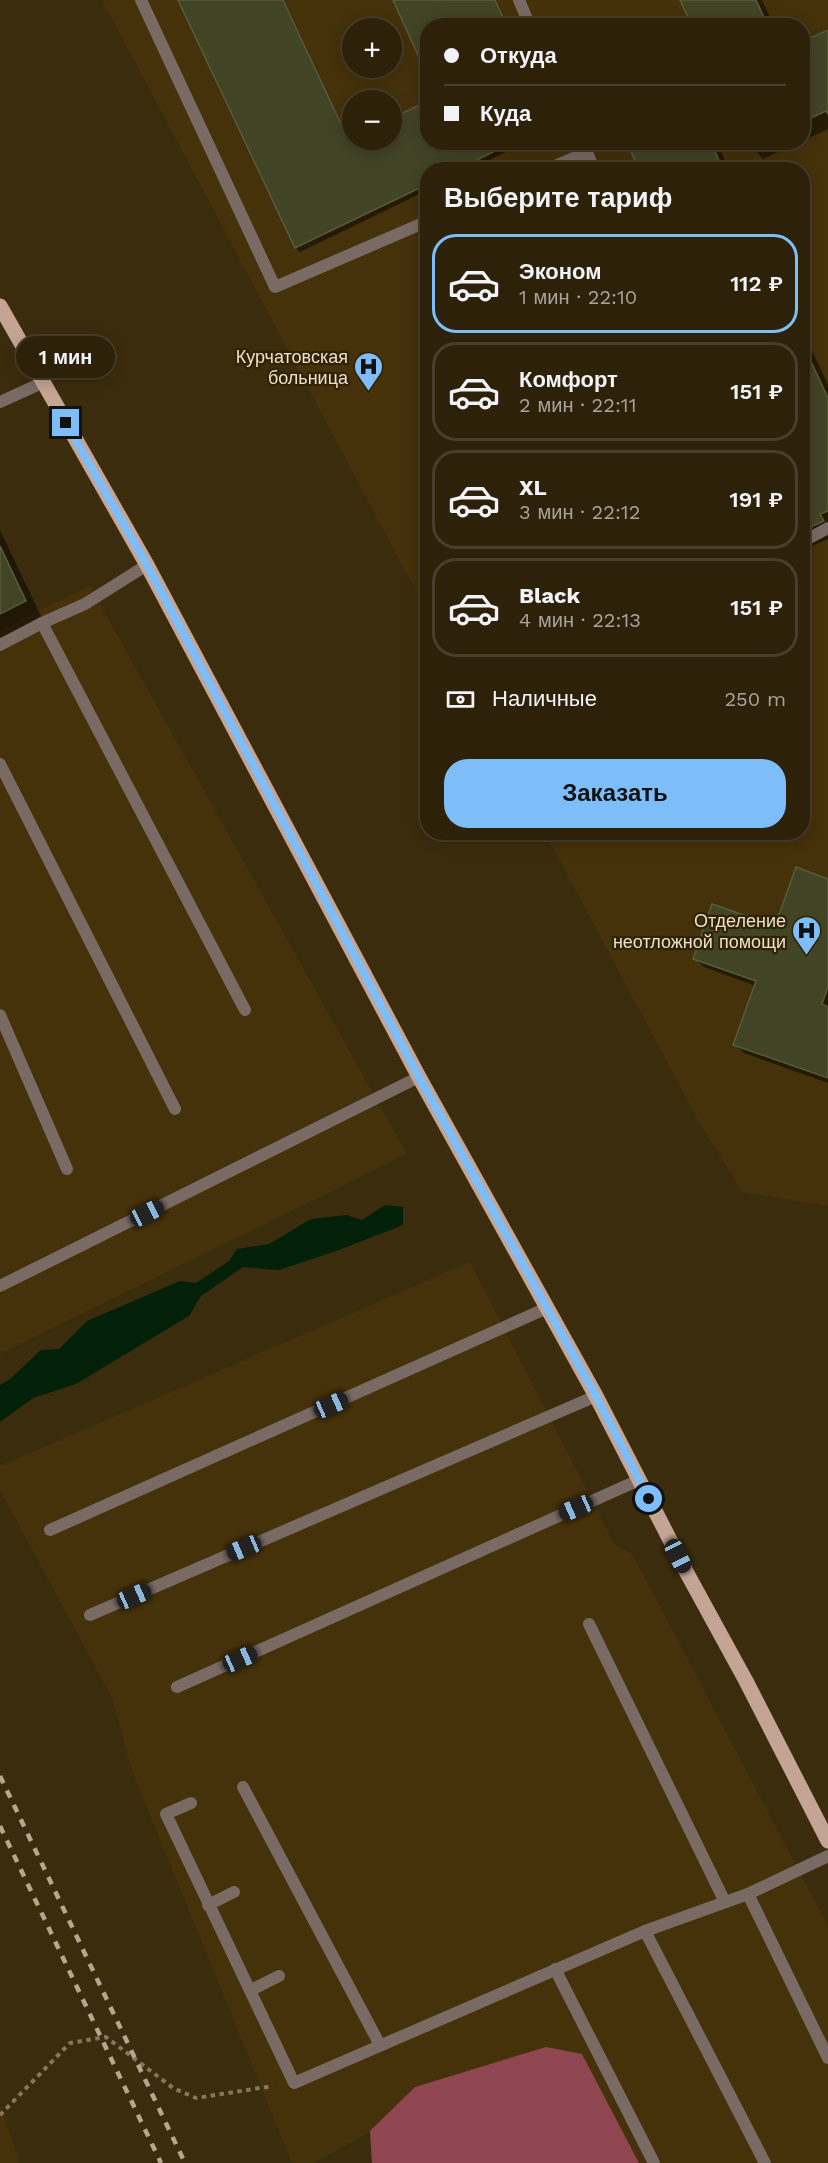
<!DOCTYPE html>
<html lang="ru">
<meta charset="utf-8">
<style>
body{margin:0;font-family:"Work Sans",sans-serif;background:#392e18;color:#f1f3f6;height:100vh;display:flex;flex-direction:column;font-size:22px;white-space:nowrap}
*{box-sizing:border-box;margin:0}
p{font-size:20px;color:#a7a39c}
.icon{flex:none;width:33px;height:33px;fill:none;stroke:currentColor;stroke-width:2;stroke-linecap:round;stroke-linejoin:round}
.map{position:relative;flex:1;overflow:hidden}
.panel{position:absolute;left:420px;top:162px;width:390px;height:678px;display:flex;flex-direction:column;background:#2d210a;border-radius:24px;box-shadow:0 3px 15px #0003,0 0 0 2px #483e2b}
.panel>*{flex:none}
.guide{position:absolute;left:420px;top:18px;width:390px;height:132px;border-radius:24px;box-shadow:0 3px 15px #0003,0 0 0 2px #483e2b;display:grid;align-content:center;height:132px;padding:0 24px;background:#2d210a}
.tools{position:absolute;left:342px;top:18px;display:grid;gap:12px}
.tools a{display:grid;place-items:center;width:60px;height:60px;border-radius:50%;background:#2d210a;box-shadow:0 3px 15px #0003,0 0 0 2px #483e2b;font-size:30px}
.end{position:absolute;width:27px;height:27px;margin:-14px;border:8px solid #7dbef9;background:#111;box-shadow:0 0 0 3px #111}
.from{border-radius:50%}
.bubble{position:absolute;height:42px;border-radius:21px;background:#2d210a;box-shadow:0 3px 15px #0003,0 0 0 2px #483e2b;font-size:20px;font-weight:600;line-height:42px;text-align:center}
.car{position:absolute;width:18px;height:36px;margin:-18px -9px;border-radius:8px;box-shadow:0 0 4px 2px #0007;background:linear-gradient(#222 24%,#8ab4d8 0 40%,#222 0 76%,#8ab4d8 0 86%,#222 0)}
.guide b{display:flex;align-items:center;gap:21px;height:57px;font-size:22px}
.guide b+b{border-top:2px solid #483e2b}
.guide i{width:15px;height:15px;background:#f1f3f6}
ul{padding:0;list-style:none}
li{display:flex;align-items:center;gap:18px;height:99px;margin:0 12px 9px;padding:0 12px;border:3px solid #483e2b;border-radius:24px}
li div{flex:1}
li b{display:block;font-size:22px}
li em{font-style:normal;font-weight:600}
li.active{border-color:#7dbef9}
li>.icon{width:54px;height:54px;stroke-width:1.5}
h2{padding:0 24px;font-size:27px;line-height:72px}
.pay{display:flex;align-items:center;gap:15px;height:66px;padding:0 24px;font-size:22px}
.pay p{margin-inline-start:auto}
.primary-button{display:flex;gap:12px;margin-top:auto;padding:12px 24px}
.primary-button a{flex:1;height:69px;border-radius:24px;background:#7dbef9;color:#111;font-size:24px;font-weight:600;line-height:69px;text-align:center}
.map>svg:first-child{display:block}
</style>
<div class="map">
<svg width="828" height="2163" viewBox="0 0 828 2163">
<rect width="100%" height="100%" fill="#3c2c0e"/>
<g fill="#45310a" fill-rule="evenodd">
<path d="M102 0H828V1206L742 1192 698 1120 545 833 802 832V170H428L427 612ZM428 26H802V142H428ZM352 28H392V68H352ZM352 100H392V140H352Z"/>
<polygon points="90,586 407,1154 0,1354 0,630"/>
<polygon points="470,1262 614,1543 633,1555 828,1926 828,2163 639,2163 582,2054 415,2087 370,2132 314,2163 292,2163 132,1771 112,1698 0,1490 0,1466"/>
<polygon points="0,2105 20,2163 0,2163"/>
</g>
<polygon fill="#904650" points="546,2047 582,2054 639,2163 372,2163 370,2131 415,2087"/>
<polygon fill="#032108" points="385,1205 403,1207 403,1225 339,1250 279,1270 243,1267 201,1296 189,1316 76,1384 33,1398 0,1422 0,1385 10,1379 41,1350 59,1349 87,1321 180,1281 196,1283 229,1261 237,1249 269,1244 311,1219 347,1215 362,1220"/>
<g fill="#0007">
<polygon points="180,0 284,0 349,140 392,140 392,119 428,102 428,142 525,142 470,170 428,170 428,190 300,252 296,248"/>
<polygon points="394,0 496,0 508,26 428,26"/>
<polygon points="682,0 762,0 774,26 694,26"/>
<polygon points="828,31 828,129 802,141 802,80 812,76"/>
<polygon points="628,142 717,142 729,170 641,170"/>
<polygon points="748,142 798,142 763,159"/>
<polygon points="802,329 828,385 828,539 807,548 802,543"/>
<polygon points="0,530 42,618 0,638"/>
<polygon points="828,880 828,1083 744,1053 735,1044 756,986 704,967 695,958 776,928"/>
</g>
<g fill="#414425" stroke="#585c3b" stroke-width="1.5">
<polygon points="178,0 283,0 348,139 352,137 352,140 392,140 392,118 428,101 428,142 513,142 457,170 428,170 428,184 295,248"/>
<polygon points="393,0 495,0 507,26 428,26 428,77"/>
<polygon points="680,0 756,0 768,26 692,26"/>
<polygon points="828,30 828,114 826,111 802,122 802,79 810,76 802,60 802,42"/>
<polygon points="627,142 711,142 723,170 639,170"/>
<polygon points="802,342 828,398 828,511 820,514 824,521 802,531"/>
<polygon points="0,546 26,601 0,614"/>
<polygon points="796,867 828,879 828,987 822,1004 828,1007 828,1078 733,1045 756,981 693,959 712,904 775,926"/>
</g>
<g fill="none" stroke-linecap="round" stroke-linejoin="round">
<polyline stroke="#85775f" stroke-width="4" stroke-dasharray="4.5 4.5" stroke-linecap="butt" points="0,2115 70,2043 106,2037 173,2088 196,2098 273,2086"/>
<g stroke="#796a63" stroke-width="12">
<polyline points="141,0 275,287 428,221"/>
<polyline points="519,0 530,26"/>
<polyline points="587,152 594,170"/>
<polyline points="546,170 587,152 582,142"/>
<polyline points="0,402 44,382"/>
<polyline points="802,542 828,528"/>
<polyline points="147,565 85,604 42,623 245,1010"/>
<polyline points="0,645 42,623"/>
<polyline points="0,764 175,1109"/>
<polyline points="0,1015 67,1169"/>
<polyline points="0,1286 419,1077"/>
<polyline points="50,1530 547,1308"/>
<polyline points="90,1615 596,1396"/>
<polyline points="589,1624 725,1902"/>
<polyline points="177,1687 639,1480"/>
<polyline points="243,1787 380,2045"/>
<polyline points="191,1803 166,1814 294,2083 645,1931 748,1894 828,1856"/>
<polyline points="748,1894 828,2058"/>
<polyline points="208,1905 234,1892"/>
<polyline points="645,1931 765,2163"/>
<polyline points="555,1969 654,2163"/>
<polyline points="251,1990 279,1976"/>
</g>
<polyline stroke="#c3a495" stroke-width="15" points="0,306 147,565 419,1077 596,1396 688,1575 746,1681 828,1841"/>
<g stroke="#b3a792" stroke-width="4.5" stroke-dasharray="8 8" stroke-linecap="butt">
<polyline points="0,1776 185,2163"/>
<polyline points="0,1826 161,2163"/>
</g>
</g>
<g fill="none" stroke-linecap="round" stroke-linejoin="round">
<polyline stroke="#7dbef9" stroke-width="8" points="66,423 147,565 419,1077 596,1396 649,1499"/>
</g>
<defs>
<symbol id="hospital-pin" viewBox="-11 -11 22 30"><path d="M0 17L-7.5 6A9.5 9.5 0 1 1 7.5 6Z" fill="#7dbef9" stroke="#312204"/><path d="M-5-5h3v3.5h4V-5h3V5h-3V1.5h-4V5h-3Z" fill="#111"/></symbol>
</defs>
<g fill-rule="evenodd">
<use href="#hospital-pin" x="352" y="350" width="33" height="45"/>
<use href="#hospital-pin" x="790" y="914" width="33" height="45"/>
</g>
<g text-anchor="middle" dominant-baseline="central" stroke-width="4.5" stroke-linejoin="round" paint-order="stroke">
<g font-size="18" fill="#e9dfce" stroke="#312204" text-anchor="end">
<text x="348" y="356">Курчатовская<tspan x="348" dy="21">больница</tspan></text>
<text x="786" y="920">Отделение<tspan x="786" dy="21">неотложной помощи</tspan></text>
</g>
</g>
</svg>
<div class="tools">
<a>+</a>
<a>−</a>
</div>
<i class="end from" style="left:649px;top:1499px"></i>
<i class="end" style="left:66px;top:423px"></i>
<div class="bubble" style="left:16px;top:336px;width:99px">1 мин</div>
<i class="car" style="left:147px;top:1213px;rotate:63deg"></i>
<i class="car" style="left:331px;top:1405px;rotate:66deg"></i>
<i class="car" style="left:576px;top:1508px;rotate:246deg"></i>
<i class="car" style="left:244px;top:1548px;rotate:247deg"></i>
<i class="car" style="left:678px;top:1556px;rotate:153deg"></i>
<i class="car" style="left:134px;top:1596px;rotate:66deg"></i>
<i class="car" style="left:240px;top:1659px;rotate:66deg"></i>
<div class="guide">
<b><i class="from"></i>Откуда</b>
<b><i></i>Куда</b>
</div>
<section class="panel">
<h2>Выберите тариф</h2>
<ul>
<li class="active"><svg class="icon" aria-label="car" viewBox="0 0 24 24"><path d="M5 17H2v-5l4-1 3-4h7l3 4 3 1v5h-3M9 17h6M6 11h13"/><circle cx="7" cy="17" r="2"/><circle cx="17" cy="17" r="2"/></svg><div><b>Эконом</b><p>1 мин · 22:10</p></div><em>112 ₽</em></li>
<li><svg class="icon" aria-label="car" viewBox="0 0 24 24"><path d="M5 17H2v-5l4-1 3-4h7l3 4 3 1v5h-3M9 17h6M6 11h13"/><circle cx="7" cy="17" r="2"/><circle cx="17" cy="17" r="2"/></svg><div><b>Комфорт</b><p>2 мин · 22:11</p></div><em>151 ₽</em></li>
<li><svg class="icon" aria-label="car" viewBox="0 0 24 24"><path d="M5 17H2v-5l4-1 3-4h7l3 4 3 1v5h-3M9 17h6M6 11h13"/><circle cx="7" cy="17" r="2"/><circle cx="17" cy="17" r="2"/></svg><div><b>XL</b><p>3 мин · 22:12</p></div><em>191 ₽</em></li>
<li><svg class="icon" aria-label="car" viewBox="0 0 24 24"><path d="M5 17H2v-5l4-1 3-4h7l3 4 3 1v5h-3M9 17h6M6 11h13"/><circle cx="7" cy="17" r="2"/><circle cx="17" cy="17" r="2"/></svg><div><b>Black</b><p>4 мин · 22:13</p></div><em>151 ₽</em></li>
</ul>
<div class="pay"><svg class="icon" aria-label="cash" viewBox="0 0 24 24"><path d="M3 7h18v10H3z"/><circle cx="12" cy="12" r="2"/></svg>Наличные<p>250 m</p></div>
<div class="primary-button"><a>Заказать</a></div>
</section>
</div>
